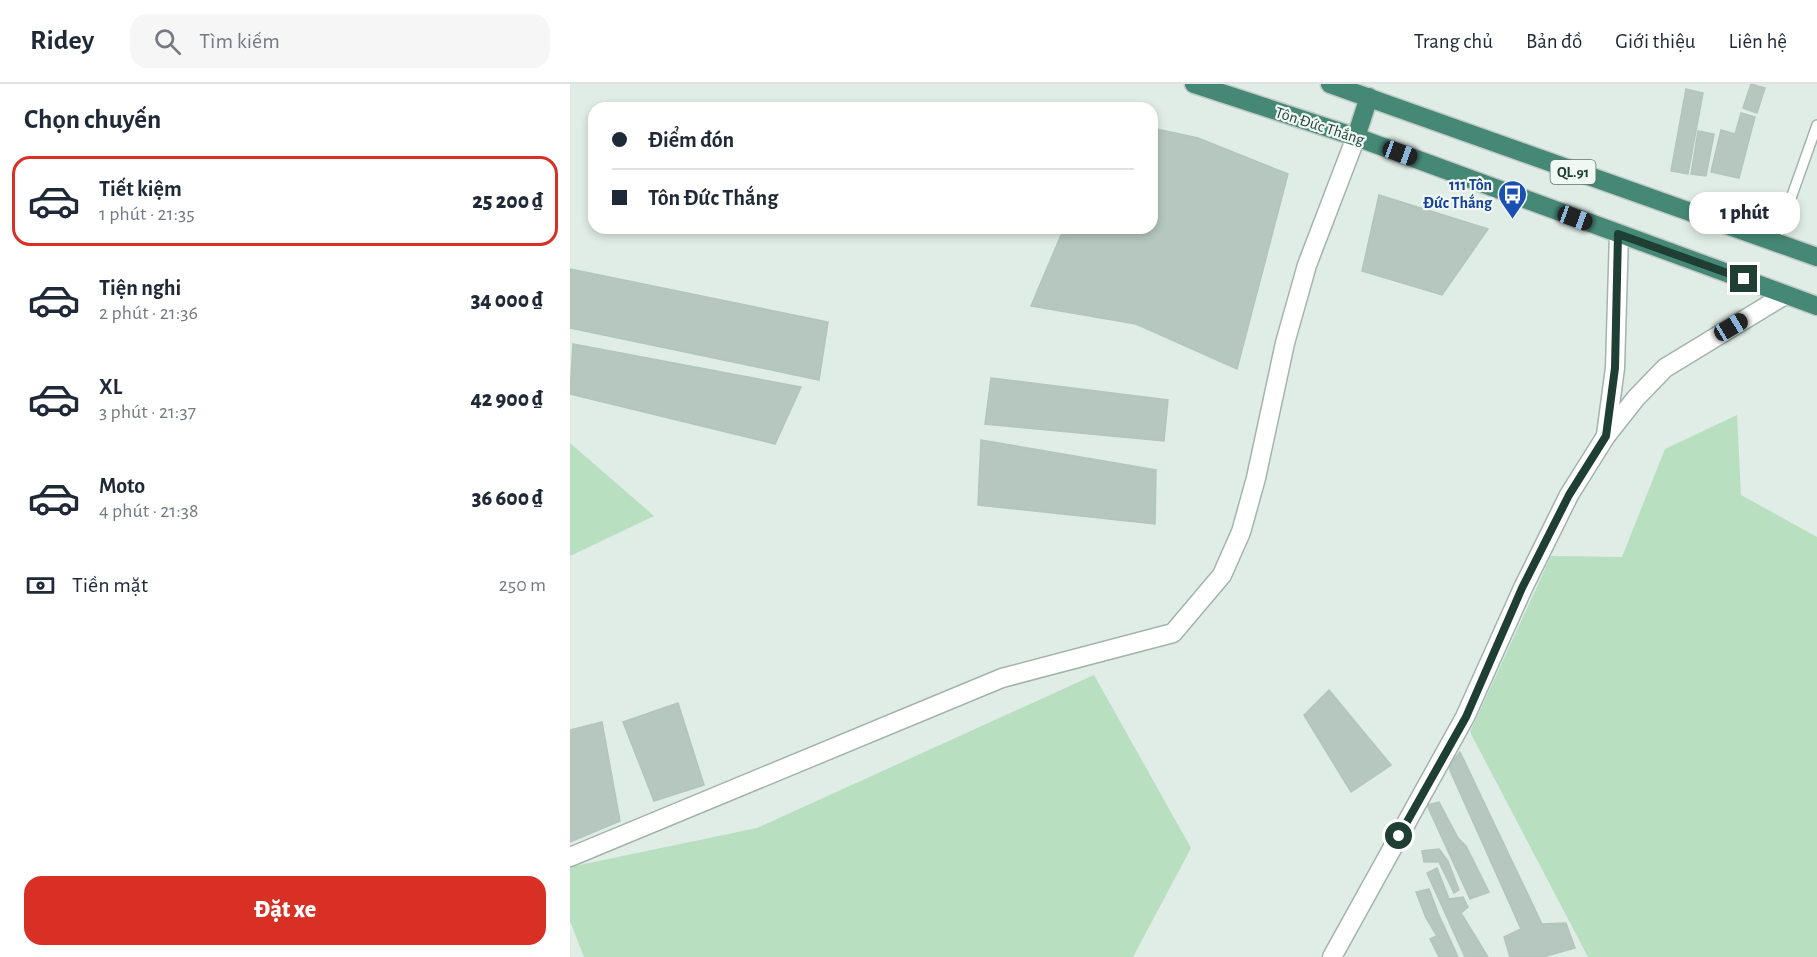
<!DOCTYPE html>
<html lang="vi">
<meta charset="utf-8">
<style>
body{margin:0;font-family:"Alegreya Sans",sans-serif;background:#f6f6f7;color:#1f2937;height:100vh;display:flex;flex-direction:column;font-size:22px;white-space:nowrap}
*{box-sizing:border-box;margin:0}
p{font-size:20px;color:#747a83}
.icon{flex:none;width:33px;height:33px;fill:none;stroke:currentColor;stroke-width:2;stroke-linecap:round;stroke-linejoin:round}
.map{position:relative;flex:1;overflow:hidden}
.drawer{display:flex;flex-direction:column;background:#fff;width:570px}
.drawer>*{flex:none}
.guide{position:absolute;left:18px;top:18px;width:570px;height:132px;border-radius:18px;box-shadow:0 3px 9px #0003;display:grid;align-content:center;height:132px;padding:0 24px;background:#fff}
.end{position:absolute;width:27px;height:27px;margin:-14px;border:8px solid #1f3e34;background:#fff;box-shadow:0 0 0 3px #fff}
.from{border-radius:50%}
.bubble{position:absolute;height:42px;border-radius:18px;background:#fff;box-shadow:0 3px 9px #0003;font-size:20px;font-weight:800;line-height:42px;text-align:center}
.car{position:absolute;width:18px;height:36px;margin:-18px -9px;border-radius:8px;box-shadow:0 0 4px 2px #0007;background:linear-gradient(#222 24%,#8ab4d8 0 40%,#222 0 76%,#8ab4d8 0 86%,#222 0)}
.guide b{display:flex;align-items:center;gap:21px;height:57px;font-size:22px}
.guide b+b{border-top:2px solid #e0e1e3}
.guide i{width:15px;height:15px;background:#1f2937}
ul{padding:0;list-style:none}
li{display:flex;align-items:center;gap:18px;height:90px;margin:0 12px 9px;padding:0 12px;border:3px solid transparent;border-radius:18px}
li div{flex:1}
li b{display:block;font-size:22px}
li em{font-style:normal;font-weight:800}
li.selected{border-color:#d93025}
li>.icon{width:54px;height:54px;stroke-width:1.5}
h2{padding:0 24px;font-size:27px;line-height:72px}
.pay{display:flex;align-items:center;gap:15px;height:66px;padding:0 24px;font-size:22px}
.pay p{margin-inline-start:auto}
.primary-button{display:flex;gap:12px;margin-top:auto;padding:12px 24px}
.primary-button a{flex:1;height:69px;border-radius:18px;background:#d93025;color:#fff;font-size:24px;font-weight:800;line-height:69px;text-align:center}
header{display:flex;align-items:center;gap:36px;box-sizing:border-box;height:84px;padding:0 30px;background:#fff;border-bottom:2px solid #e0e1e3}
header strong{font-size:28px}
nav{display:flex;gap:33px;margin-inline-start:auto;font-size:21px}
.search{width:420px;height:54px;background:#f6f6f7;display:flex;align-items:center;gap:15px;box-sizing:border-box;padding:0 21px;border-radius:18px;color:#747a83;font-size:22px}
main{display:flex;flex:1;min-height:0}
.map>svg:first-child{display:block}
</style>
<header>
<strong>Ridey</strong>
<div class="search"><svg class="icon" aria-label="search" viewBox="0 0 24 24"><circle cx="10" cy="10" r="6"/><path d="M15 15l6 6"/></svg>Tìm kiếm</div>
<nav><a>Trang chủ</a><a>Bản đồ</a><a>Giới thiệu</a><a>Liên hệ</a></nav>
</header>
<main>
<section class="drawer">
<h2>Chọn chuyến</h2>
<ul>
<li class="selected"><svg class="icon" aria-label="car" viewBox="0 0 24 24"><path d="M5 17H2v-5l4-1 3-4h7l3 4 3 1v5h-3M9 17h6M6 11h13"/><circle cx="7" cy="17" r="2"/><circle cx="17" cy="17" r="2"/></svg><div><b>Tiết kiệm</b><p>1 phút · 21:35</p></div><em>25 200 ₫</em></li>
<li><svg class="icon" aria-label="car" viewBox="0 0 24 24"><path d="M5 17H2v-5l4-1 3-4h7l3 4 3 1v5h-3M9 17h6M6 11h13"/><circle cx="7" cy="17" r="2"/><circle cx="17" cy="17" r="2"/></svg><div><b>Tiện nghi</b><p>2 phút · 21:36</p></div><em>34 000 ₫</em></li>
<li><svg class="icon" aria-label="car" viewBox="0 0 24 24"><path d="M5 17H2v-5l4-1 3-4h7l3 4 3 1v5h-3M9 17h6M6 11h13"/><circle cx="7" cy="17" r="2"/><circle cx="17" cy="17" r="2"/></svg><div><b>XL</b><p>3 phút · 21:37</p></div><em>42 900 ₫</em></li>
<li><svg class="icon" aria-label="car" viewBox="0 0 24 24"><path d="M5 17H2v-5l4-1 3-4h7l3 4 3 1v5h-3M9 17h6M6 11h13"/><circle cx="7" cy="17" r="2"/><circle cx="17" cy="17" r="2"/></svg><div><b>Moto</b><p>4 phút · 21:38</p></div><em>36 600 ₫</em></li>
</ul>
<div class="pay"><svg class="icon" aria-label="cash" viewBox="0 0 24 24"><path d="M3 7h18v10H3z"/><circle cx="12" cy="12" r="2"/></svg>Tiền mặt<p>250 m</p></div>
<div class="primary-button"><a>Đặt xe</a></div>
</section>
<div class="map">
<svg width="1247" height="873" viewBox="0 0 1247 873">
<rect width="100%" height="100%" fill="#e0ece6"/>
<g fill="#b7dfc0">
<polygon points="1167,331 1171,411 1247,453 1247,873 1018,873 900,648 981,472 1052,473 1095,365"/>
<polygon points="0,359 84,432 0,472"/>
<polygon points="524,591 621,764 563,873 14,873 0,837 0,783 187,744"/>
</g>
<g fill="#b5c7bf" stroke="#b2c6bd" stroke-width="1.5">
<polygon points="1181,0 1195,4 1187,29 1173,24"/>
<polygon points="1116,5 1133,9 1118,90 1101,87"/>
<polygon points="1171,29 1185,33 1169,94 1141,88 1151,46 1165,50"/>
<polygon points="582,44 628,54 718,90 667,285 566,240 461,222 494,144 582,144"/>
<polygon points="1128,47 1144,50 1136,92 1121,90"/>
<polygon points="809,111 918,145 872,211 792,187"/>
<polygon points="0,185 258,238 249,296 0,244"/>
<polygon points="3,260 231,303 205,360 0,310"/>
<polygon points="421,294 598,316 594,357 415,340"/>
<polygon points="411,356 586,386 585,440 408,421"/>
<polygon points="759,606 821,681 781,708 734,631"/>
<polygon points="108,619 134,701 84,717 53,638"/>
<polygon points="32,638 50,737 0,758 0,646"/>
<polygon points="890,668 972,840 996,839 1005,864 973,873 940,873 934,853 951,845 878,682"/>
<polygon points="869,718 888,754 896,762 919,808 900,815 857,721"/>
<polygon points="869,765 878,777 889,806 884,809 869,778 854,778 852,767"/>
<polygon points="867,784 879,815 893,813 898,823 891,829 918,873 895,873 857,789"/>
<polygon points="859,805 868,829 888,873 869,873 860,855 867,852 856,834 846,808"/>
</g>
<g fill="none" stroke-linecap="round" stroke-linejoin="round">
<defs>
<polyline id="service" points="1205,159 1247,41"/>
<g id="minor">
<polyline points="1036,351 1045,284 1049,150"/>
<polyline points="0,773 432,594 603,549 652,491 671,448 686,394 715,259 737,181 786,53"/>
<polyline points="762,873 895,633 953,504 999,411 1036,352 1066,314 1095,284 1215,211"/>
</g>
<g id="trunk">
<polyline points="624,0 786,53 1247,222"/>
<polyline points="760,0 1247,173"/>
<polyline points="786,53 799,13"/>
</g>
</defs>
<use href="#service" stroke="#a2b4ad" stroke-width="12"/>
<use href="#minor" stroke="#a2b4ad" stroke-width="21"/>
<use href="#trunk" stroke="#c0c9c6" stroke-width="21"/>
<use href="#service" stroke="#fff" stroke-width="9"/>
<use href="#minor" stroke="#fff" stroke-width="18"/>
<use href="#trunk" stroke="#458876" stroke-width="18"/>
</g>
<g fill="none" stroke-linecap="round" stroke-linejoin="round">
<polyline stroke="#1f3e34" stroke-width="8" points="829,752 896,633 952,504 999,411 1036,352 1045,284 1048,150 1174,195"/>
</g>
<defs>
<symbol id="bus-pin" viewBox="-11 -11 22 30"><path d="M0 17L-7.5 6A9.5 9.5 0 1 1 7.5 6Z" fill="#1a4fb4" stroke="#f0f8f4"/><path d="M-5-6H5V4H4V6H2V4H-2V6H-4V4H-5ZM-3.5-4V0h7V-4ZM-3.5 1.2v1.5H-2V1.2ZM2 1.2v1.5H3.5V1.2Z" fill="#fff"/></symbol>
</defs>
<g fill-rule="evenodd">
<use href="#bus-pin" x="926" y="94" width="33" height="45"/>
</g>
<g text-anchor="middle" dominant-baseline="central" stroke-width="4.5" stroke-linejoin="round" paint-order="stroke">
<rect fill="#f0f8f4" stroke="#5e766e" stroke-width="1.5" x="980.5" y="76" width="45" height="24" rx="4.5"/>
<g font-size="15" font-weight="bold" fill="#1f3e34">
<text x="1003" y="88">QL.91</text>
</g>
<g font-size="16" fill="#1f3e34" stroke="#f0f8f4">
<text transform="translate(750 42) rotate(18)">Tôn Đức Thắng</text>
</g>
<g font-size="16" font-weight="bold" fill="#164399" stroke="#f0f8f4" text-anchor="end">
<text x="922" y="101">111 Tôn<tspan x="922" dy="18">Đức Thắng</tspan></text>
</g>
</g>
</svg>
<i class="end from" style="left:829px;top:752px"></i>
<i class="end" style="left:1174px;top:195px"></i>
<div class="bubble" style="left:1119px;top:108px;width:111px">1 phút</div>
<i class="car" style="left:830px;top:69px;rotate:110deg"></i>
<i class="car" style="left:1005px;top:134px;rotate:110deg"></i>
<i class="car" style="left:1161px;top:243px;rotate:59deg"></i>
<div class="guide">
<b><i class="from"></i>Điểm đón</b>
<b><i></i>Tôn Đức Thắng</b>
</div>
</div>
</main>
